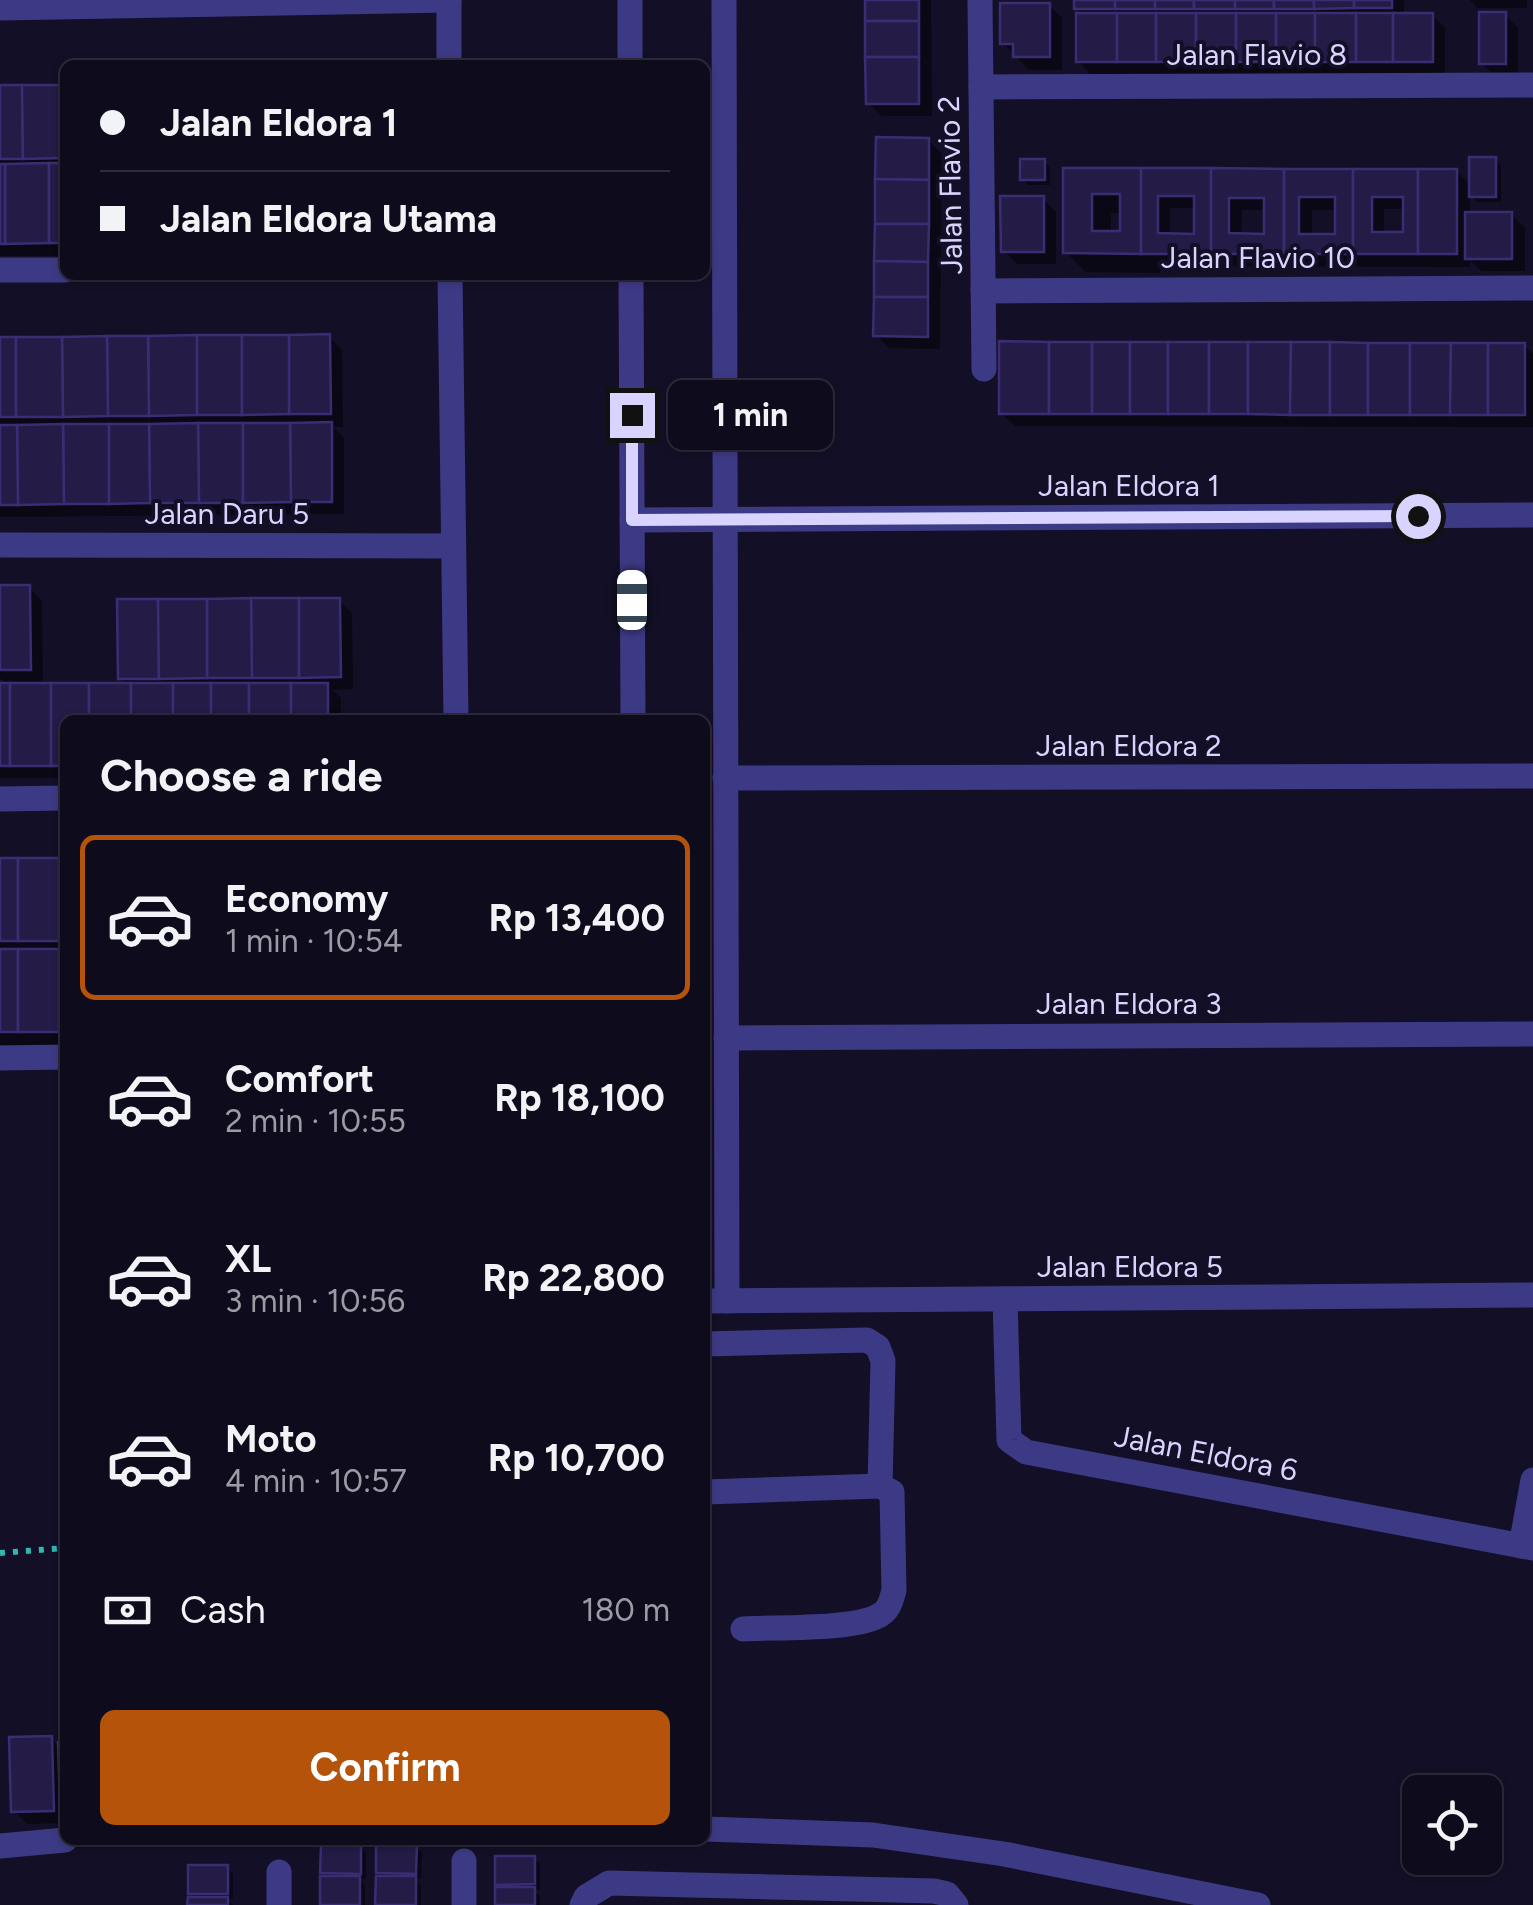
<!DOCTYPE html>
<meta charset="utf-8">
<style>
body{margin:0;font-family:Figtree,sans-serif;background:#1c1929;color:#f1f3f6;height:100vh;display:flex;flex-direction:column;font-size:38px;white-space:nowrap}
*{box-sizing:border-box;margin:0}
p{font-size:32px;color:#9b9ba3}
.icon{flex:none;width:55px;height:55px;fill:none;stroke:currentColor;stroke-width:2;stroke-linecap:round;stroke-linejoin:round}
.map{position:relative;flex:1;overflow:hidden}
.panel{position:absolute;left:60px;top:715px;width:650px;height:1130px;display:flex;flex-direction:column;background:#0e0b1c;border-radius:15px;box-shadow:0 2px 8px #0004,0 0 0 2px #2e2b3b}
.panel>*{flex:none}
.hud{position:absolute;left:60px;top:60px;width:650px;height:220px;border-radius:15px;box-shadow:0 2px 8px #0004,0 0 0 2px #2e2b3b;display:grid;align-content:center;height:220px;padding:0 40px;background:#0e0b1c}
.tools{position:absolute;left:1402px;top:1775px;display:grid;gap:20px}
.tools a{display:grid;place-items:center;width:100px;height:100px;border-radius:15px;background:#0e0b1c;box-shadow:0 2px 8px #0004,0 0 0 2px #2e2b3b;font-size:50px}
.end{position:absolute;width:45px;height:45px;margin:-22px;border:12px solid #d9d4ff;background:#111;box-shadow:0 0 0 5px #111}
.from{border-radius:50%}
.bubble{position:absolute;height:70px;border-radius:15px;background:#0e0b1c;box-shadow:0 2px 8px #0004,0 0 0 2px #2e2b3b;font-size:32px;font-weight:700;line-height:70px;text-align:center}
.car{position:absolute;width:30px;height:60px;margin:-30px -15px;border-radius:12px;box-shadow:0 0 8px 2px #0007;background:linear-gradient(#fff 24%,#345 0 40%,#fff 0 76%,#345 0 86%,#fff 0)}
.hud b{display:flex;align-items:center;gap:35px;height:95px;font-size:38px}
.hud b+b{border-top:2px solid #2e2b3b}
.hud i{width:25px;height:25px;background:#f1f3f6}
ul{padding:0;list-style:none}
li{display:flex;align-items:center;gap:30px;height:165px;margin:0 20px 15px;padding:0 20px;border:5px solid transparent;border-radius:15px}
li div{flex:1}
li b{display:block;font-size:38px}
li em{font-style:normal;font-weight:700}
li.active{border-color:#b45309}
li>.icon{width:90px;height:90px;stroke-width:1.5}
h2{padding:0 40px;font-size:45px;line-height:120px}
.pay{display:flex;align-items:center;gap:25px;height:110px;padding:0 40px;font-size:38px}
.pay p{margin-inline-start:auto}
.cta{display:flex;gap:20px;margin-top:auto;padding:20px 40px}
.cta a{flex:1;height:115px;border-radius:15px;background:#b45309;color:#fff;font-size:40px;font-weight:700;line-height:115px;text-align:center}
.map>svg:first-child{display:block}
</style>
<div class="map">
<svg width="1533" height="1905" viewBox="0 0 1533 1905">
<rect width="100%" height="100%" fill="#130f26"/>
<g fill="#0007" fill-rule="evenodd">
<polygon points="867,0 931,0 932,116 882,116 868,103"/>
<polygon points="1076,0 1404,0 1404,15 1432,15 1445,28 1445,74 1091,75 1078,61 1084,16 1076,8"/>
<polygon points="1470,0 1527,0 1527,8 1477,8"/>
<polygon points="1049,5 1062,18 1062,70 1029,70 1003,43"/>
<polygon points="1505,15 1518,28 1518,76 1495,76 1482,63"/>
<rect x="0" y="88" width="65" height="168"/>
<polygon points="928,140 942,154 940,349 889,348 876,335"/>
<path d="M1495 160 1501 166V202H1477L1470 194V214H1511L1525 228V271H1481L1470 260V267L1160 266V273L1086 272 1066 252V171H1456L1471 186ZM1170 208H1196V236H1170ZM1384 209H1406V235H1384ZM1242 210H1266V236H1241ZM1312 210H1337V237H1312ZM1111 213H1123V233H1111Z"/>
<polygon points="1044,161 1050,167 1050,185 1028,185 1022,179"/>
<polygon points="1043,199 1056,212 1056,264 1017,264 1004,250"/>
<polygon points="329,337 342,350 343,427 333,427 344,438 344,514 0,517 0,340"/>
<polygon points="1524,345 1533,354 1533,427 1015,426 1001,413"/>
<polygon points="29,587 42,601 43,685 127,685 120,678 339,600 352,613 353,689 332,690 341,698 341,720 65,720 65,778 0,778 0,685 7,685 0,678 0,588"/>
<rect x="0" y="860" width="65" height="185"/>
<polygon points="51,1739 61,1748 65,1744 65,1823 27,1824 14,1811"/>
<polygon points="360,1847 366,1853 366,1879 360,1879 365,1885 365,1905 324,1905 328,1878 323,1872"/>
<polygon points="416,1847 422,1853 421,1879 415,1879 421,1885 421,1905 379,1905 385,1879 378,1872"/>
<polygon points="534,1858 540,1864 540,1890 534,1890 540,1896 540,1905 497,1905 503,1890 497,1884"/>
<polygon points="227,1868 233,1874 233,1899 227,1899 233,1905 190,1905 196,1899 190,1893"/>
</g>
<g fill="#241b47" stroke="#3b2d73" stroke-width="2.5" fill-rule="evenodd">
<rect x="865" y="0" width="54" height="21"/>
<rect x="1074" y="0" width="41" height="9"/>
<rect x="1115" y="0" width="40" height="9"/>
<rect x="1155" y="0" width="39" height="9"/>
<rect x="1194" y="0" width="41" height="9"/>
<rect x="1235" y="0" width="39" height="9"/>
<rect x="1274" y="0" width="40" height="9"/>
<polygon points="1314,0 1354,0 1354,8 1314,9"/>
<rect x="1354" y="0" width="38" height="8"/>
<polygon points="1000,3 1050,3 1050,57 1013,57 1013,44 1000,44"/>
<rect x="1479" y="12" width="27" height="52"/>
<rect x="1076" y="13" width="41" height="49"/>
<rect x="1117" y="13" width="39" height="49"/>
<rect x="1156" y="13" width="40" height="49"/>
<rect x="1196" y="13" width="40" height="49"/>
<rect x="1236" y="13" width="40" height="49"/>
<rect x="1276" y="13" width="39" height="49"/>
<rect x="1315" y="13" width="41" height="49"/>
<rect x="1356" y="13" width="37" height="49"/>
<rect x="1393" y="13" width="40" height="49"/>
<rect x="865" y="21" width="54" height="36"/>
<polygon points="865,57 919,57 919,104 866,104"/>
<polygon points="0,85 22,85 23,159 0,159"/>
<polygon points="22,85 65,85 65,158 23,159"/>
<polygon points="876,137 929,138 929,180 875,179"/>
<rect x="1469" y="157" width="27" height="40"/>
<rect x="1020" y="159" width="25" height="21"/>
<polygon points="49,163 49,243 5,244 5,164"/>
<rect x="49" y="163" width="16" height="80"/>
<rect x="0" y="164" width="5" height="80"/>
<path d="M1063 168H1141V254L1063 253ZM1092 194H1120V231H1092Z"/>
<path d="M1141 168H1211V254H1141ZM1158 196H1194V234L1158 233Z"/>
<path d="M1211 168 1284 169V254H1211ZM1229 198H1264V234L1229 233Z"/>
<path d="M1284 169H1353V254H1284ZM1299 197H1335V234H1299Z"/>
<path d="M1353 169H1418V254H1353ZM1372 197H1403V232H1372Z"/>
<rect x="1418" y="169" width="39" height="85"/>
<polygon points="875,179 929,180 929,224 875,224"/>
<polygon points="1000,196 1044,196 1044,252 1001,252"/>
<rect x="1465" y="212" width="47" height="47"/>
<polygon points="875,224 929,224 928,262 874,261"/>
<polygon points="874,261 928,262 928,297 874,297"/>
<polygon points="874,297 928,297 928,337 873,336"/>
<polygon points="330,334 331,414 289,414 289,335"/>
<polygon points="197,335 197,415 149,416 148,336"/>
<rect x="197" y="335" width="45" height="80"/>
<polygon points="242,335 289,335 289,414 242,415"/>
<polygon points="107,336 148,336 149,416 108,416"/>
<polygon points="107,336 108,416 63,417 62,337"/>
<rect x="0" y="337" width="16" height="80"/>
<polygon points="16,337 62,337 63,417 16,417"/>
<polygon points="999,341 1049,342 1049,414 999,414"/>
<rect x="1049" y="342" width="43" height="72"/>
<rect x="1092" y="342" width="38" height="72"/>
<rect x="1130" y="342" width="38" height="72"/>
<rect x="1168" y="342" width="41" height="72"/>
<rect x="1209" y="342" width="39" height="72"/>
<polygon points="1248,342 1291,342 1290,415 1248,414"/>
<polygon points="1291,342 1330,342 1330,415 1290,415"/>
<polygon points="1330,342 1368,343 1368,415 1330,415"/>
<rect x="1368" y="343" width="42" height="72"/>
<polygon points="1410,343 1451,343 1450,415 1410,415"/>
<polygon points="1451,343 1488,343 1488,415 1450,415"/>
<rect x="1488" y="343" width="37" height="72"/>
<polygon points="332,422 332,502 291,502 290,423"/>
<polygon points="198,423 243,423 243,503 199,503"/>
<polygon points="198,423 199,503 150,503 149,424"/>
<polygon points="243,423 290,423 291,502 243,503"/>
<polygon points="63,424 109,424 109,504 64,504"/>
<polygon points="63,424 64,504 18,505 17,425"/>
<polygon points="109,424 149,424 150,503 109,504"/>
<polygon points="0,425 17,425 18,505 0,505"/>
<polygon points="0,585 30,585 31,670 0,670"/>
<polygon points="251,598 299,598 299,678 252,678"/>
<polygon points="251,598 252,678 207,678 207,599"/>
<polygon points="299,598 340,598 341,677 299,678"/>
<polygon points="117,599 158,599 159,679 118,679"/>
<polygon points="158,599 207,599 207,678 159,679"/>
<rect x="0" y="683" width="10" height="83"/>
<rect x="10" y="683" width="41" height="83"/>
<polygon points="51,683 89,683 89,720 65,720 65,766 51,766"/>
<rect x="89" y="683" width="42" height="37"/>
<rect x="131" y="683" width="42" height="37"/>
<rect x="173" y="683" width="38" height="37"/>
<rect x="211" y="683" width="38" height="37"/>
<rect x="249" y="683" width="42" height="37"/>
<rect x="291" y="683" width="37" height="37"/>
<rect x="0" y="858" width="18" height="83"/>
<rect x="18" y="858" width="41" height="83"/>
<rect x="59" y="858" width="6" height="83"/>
<rect x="0" y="949" width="18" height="83"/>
<rect x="18" y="949" width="41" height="83"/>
<rect x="59" y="949" width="6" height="83"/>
<polygon points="52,1736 54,1811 11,1812 9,1737"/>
<polygon points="65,1741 65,1809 60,1809 58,1742"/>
<polygon points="321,1844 361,1845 361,1874 320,1873"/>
<polygon points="376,1845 417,1845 416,1874 376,1873"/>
<polygon points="495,1856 535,1856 535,1884 495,1885"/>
<rect x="188" y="1865" width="40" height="29"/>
<rect x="320" y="1876" width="40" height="29"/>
<polygon points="376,1876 416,1876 416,1905 375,1905"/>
<rect x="495" y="1887" width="40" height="18"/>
<polygon points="188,1897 228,1897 228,1905 187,1905"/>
</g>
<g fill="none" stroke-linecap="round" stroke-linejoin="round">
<polyline stroke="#2fb8b0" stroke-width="6" stroke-dasharray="5 8" stroke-linecap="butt" points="0,1553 65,1548"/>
<g stroke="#3d3a85" stroke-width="25">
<polyline points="449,0 449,65"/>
<polyline points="630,0 630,65"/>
<polyline points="724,0 727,1301"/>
<polyline points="980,0 984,369"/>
<polyline points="0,8 449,0"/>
<polyline points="981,87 1533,85"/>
<polyline points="0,270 65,270"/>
<polyline points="450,275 456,720"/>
<polyline points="631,275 633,720"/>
<polyline points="983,291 1533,288"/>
<polyline points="632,520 1533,515"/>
<polyline points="0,545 453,546"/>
<polyline points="725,778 1533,776"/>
<polyline points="0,799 65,798"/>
<polyline points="726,1038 1533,1034"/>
<polyline points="0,1058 65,1057"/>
<polyline points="1005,1299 1009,1440 1026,1452 1533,1548"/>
<polyline points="705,1301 1533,1295"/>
<polyline points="705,1344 867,1340 878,1347 883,1361 880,1486"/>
<path d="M705 1492 880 1486 892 1492 894 1590C891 1601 889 1611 878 1616 852 1630 775 1627 743 1629"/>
<polyline points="1521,1546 1533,1480"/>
<polyline points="705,1829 873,1835 1004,1854 1258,1905"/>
<polyline points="0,1846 65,1840"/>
<polyline points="464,1861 464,1905"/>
<polyline points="279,1905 279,1872"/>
<polyline points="582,1905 586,1897 609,1883 934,1891 947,1894 956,1905"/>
</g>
</g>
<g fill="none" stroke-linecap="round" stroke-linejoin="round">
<polyline stroke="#d9d4ff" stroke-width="12" points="632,415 632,520 1418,516"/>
</g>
<g text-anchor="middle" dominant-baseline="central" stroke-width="8" stroke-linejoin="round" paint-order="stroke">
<g font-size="30" fill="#d9d4ff" stroke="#130f26">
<text x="1257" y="54">Jalan Flavio 8</text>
<text transform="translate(950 185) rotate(-91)">Jalan Flavio 2</text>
<text x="1258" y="257">Jalan Flavio 10</text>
<text x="1129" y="485">Jalan Eldora 1</text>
<text x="227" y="513">Jalan Daru 5</text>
<text x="1129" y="745">Jalan Eldora 2</text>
<text x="1129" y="1003">Jalan Eldora 3</text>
<text x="1130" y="1266">Jalan Eldora 5</text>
<text transform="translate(1206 1453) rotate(11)">Jalan Eldora 6</text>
</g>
</g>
</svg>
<div class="tools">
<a><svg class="icon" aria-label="locate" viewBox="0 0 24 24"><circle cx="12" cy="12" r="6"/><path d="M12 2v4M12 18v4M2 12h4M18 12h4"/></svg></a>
</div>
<i class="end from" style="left:1418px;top:516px"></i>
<i class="end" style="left:632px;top:415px"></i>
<div class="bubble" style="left:668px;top:380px;width:165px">1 min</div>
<i class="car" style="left:632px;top:600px;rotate:0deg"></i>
<div class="hud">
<b><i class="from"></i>Jalan Eldora 1</b>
<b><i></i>Jalan Eldora Utama</b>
</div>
<section class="panel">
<h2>Choose a ride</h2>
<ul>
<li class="active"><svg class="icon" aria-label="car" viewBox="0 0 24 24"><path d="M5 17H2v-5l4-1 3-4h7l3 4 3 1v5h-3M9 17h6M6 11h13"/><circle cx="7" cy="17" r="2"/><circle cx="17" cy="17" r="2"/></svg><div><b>Economy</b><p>1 min · 10:54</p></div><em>Rp 13,400</em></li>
<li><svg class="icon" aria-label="car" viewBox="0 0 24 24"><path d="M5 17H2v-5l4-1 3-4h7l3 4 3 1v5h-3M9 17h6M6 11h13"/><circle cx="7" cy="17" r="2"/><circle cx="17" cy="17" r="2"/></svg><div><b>Comfort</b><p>2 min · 10:55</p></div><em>Rp 18,100</em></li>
<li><svg class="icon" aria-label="car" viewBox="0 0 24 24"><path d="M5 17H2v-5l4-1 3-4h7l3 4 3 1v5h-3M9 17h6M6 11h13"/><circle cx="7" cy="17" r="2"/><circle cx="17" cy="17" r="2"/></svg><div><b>XL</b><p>3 min · 10:56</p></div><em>Rp 22,800</em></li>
<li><svg class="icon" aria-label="car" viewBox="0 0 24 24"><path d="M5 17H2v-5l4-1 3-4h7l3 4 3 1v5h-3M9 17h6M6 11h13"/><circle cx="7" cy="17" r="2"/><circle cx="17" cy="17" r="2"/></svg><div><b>Moto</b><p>4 min · 10:57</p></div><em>Rp 10,700</em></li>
</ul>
<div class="pay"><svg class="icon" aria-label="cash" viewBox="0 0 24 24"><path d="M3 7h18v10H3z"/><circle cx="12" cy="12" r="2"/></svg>Cash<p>180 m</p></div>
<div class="cta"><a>Confirm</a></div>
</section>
</div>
